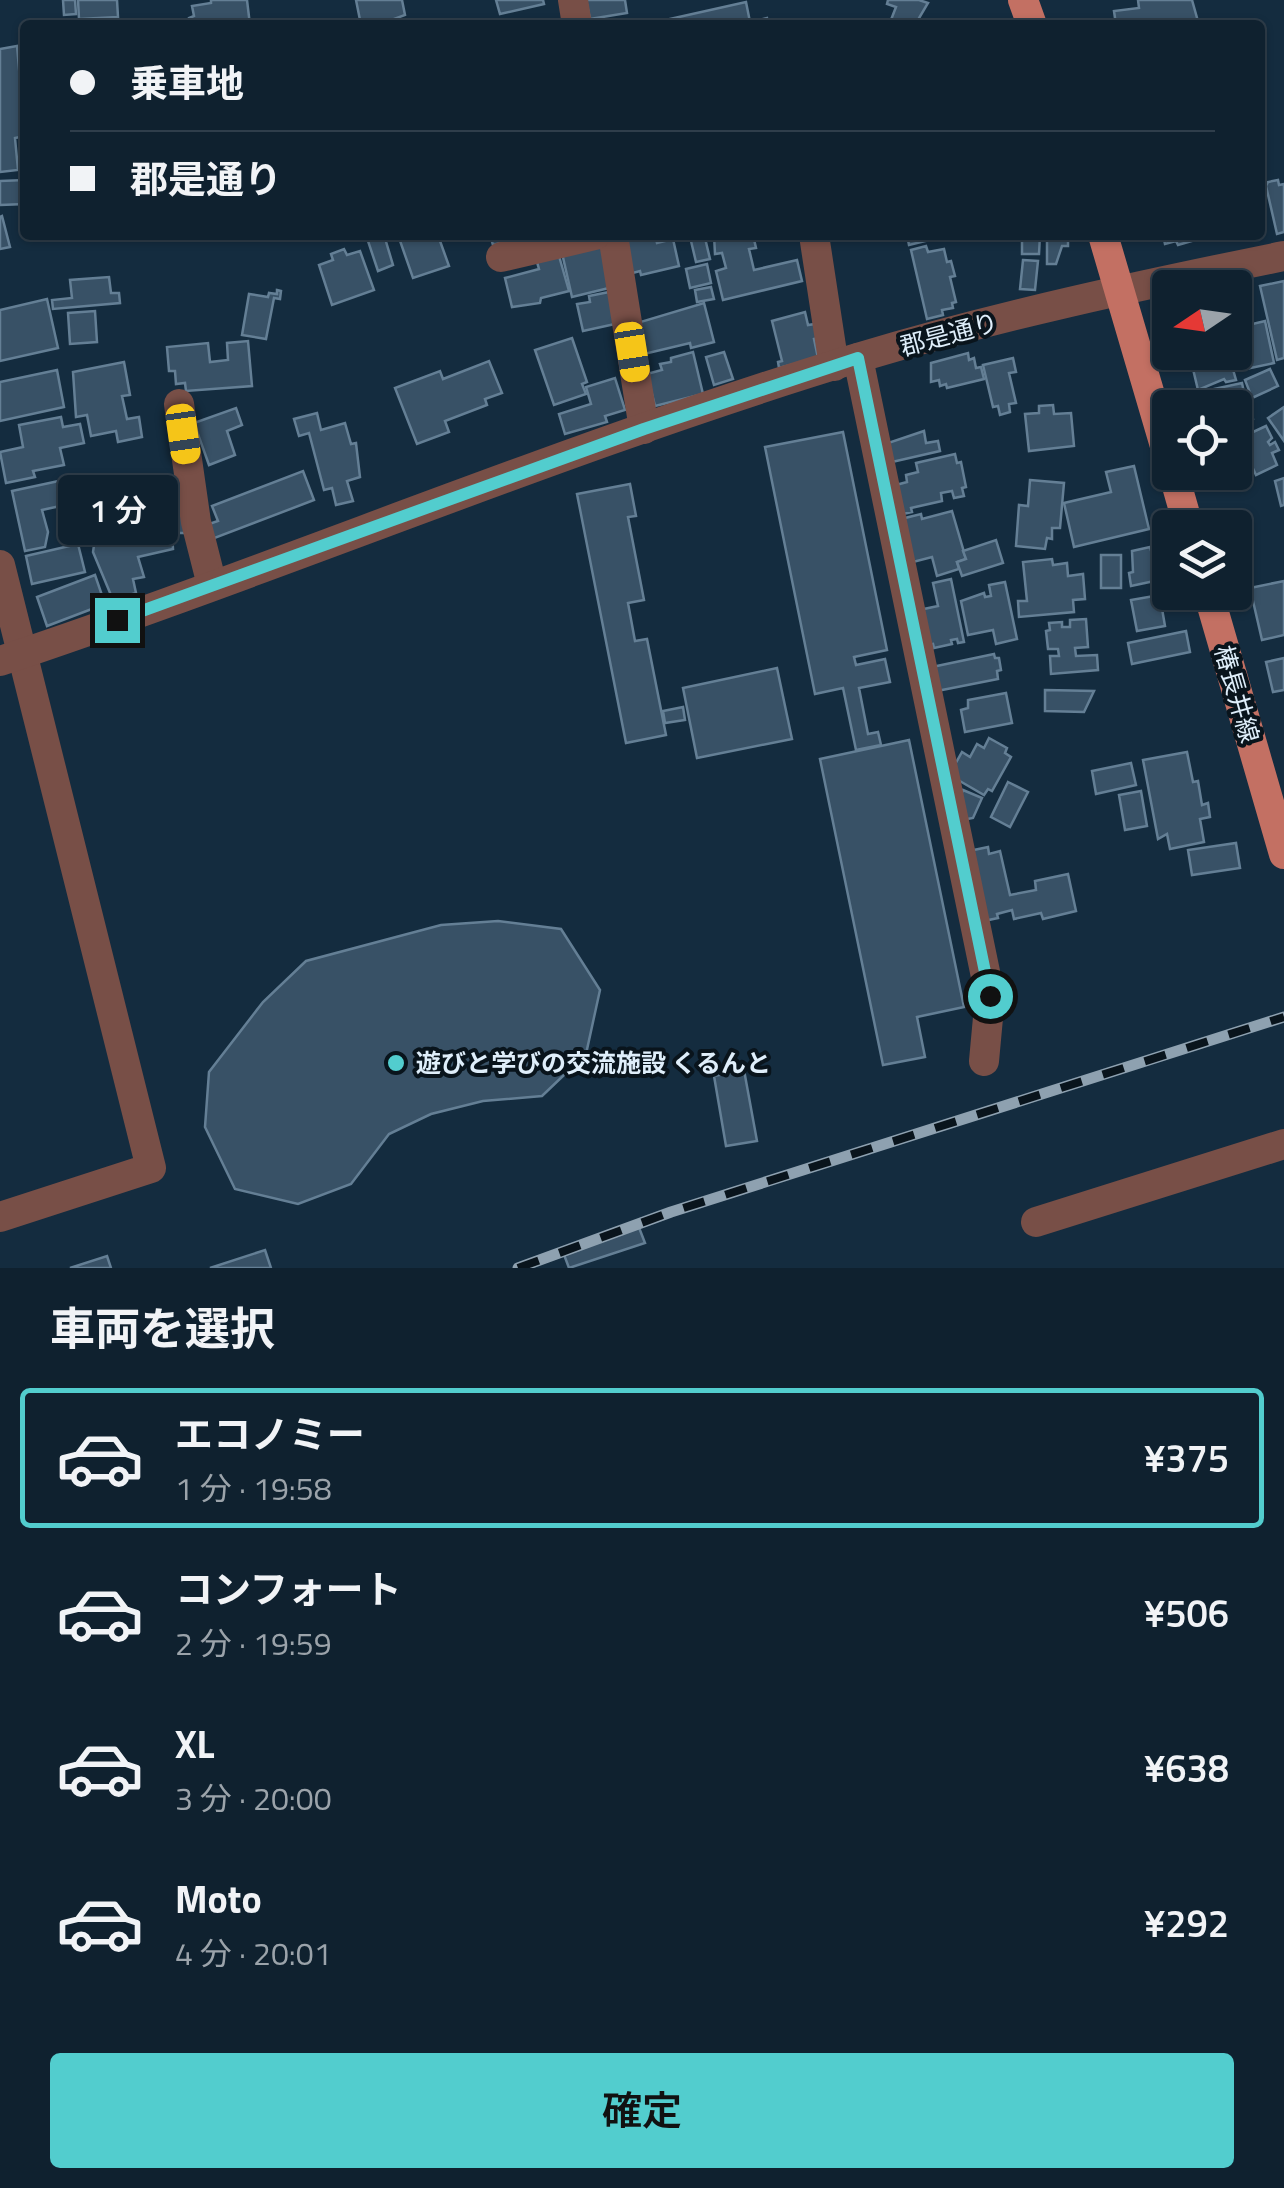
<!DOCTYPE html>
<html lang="ja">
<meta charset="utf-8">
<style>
body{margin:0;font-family:"Titillium Web","Noto Sans JP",sans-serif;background:#1d2e3b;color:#f1f3f6;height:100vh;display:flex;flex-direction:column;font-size:38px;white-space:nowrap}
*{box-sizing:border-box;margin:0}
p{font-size:32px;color:#9ba3aa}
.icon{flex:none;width:55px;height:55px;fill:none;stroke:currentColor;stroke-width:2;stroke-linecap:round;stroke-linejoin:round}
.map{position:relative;height:1268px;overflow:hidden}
.details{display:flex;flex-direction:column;background:#0f212f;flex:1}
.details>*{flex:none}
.top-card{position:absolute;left:20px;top:20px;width:1245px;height:220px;border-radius:10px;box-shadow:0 2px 8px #0004,0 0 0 2px #2f3e4b;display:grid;align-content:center;height:220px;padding:0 50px;background:#0f212f}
.needle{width:65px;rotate:257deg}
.fabs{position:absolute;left:1152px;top:270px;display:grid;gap:20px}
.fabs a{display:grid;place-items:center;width:100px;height:100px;border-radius:10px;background:#0f212f;box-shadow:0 2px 8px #0004,0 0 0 2px #2f3e4b;font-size:50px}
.end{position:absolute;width:45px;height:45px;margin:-22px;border:12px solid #52cdce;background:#111;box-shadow:0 0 0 5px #111}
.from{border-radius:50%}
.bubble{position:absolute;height:70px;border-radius:10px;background:#0f212f;box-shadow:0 2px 8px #0004,0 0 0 2px #2f3e4b;font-size:32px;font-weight:600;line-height:70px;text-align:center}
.car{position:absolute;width:30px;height:60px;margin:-30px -15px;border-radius:12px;box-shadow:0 0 8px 2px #0007;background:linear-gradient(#f5c518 24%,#345 0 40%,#f5c518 0 76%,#345 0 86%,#f5c518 0)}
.top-card b{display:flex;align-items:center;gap:35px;height:95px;font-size:38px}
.top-card b+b{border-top:2px solid #2f3e4b}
.top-card i{width:25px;height:25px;background:#f1f3f6}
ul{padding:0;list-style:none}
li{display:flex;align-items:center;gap:30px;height:140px;margin:0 20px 15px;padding:0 30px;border:5px solid transparent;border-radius:10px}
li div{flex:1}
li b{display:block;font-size:38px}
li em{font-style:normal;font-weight:600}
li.selected{border-color:#52cdce}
li>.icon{width:90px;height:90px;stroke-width:1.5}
h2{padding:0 50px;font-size:45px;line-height:120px}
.cta{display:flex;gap:20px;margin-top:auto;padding:20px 50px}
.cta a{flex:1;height:115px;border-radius:10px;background:#52cdce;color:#111;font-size:40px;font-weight:600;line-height:115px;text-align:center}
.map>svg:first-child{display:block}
</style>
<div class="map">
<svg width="1284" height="1268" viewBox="0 0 1284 1268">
<rect width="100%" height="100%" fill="#142c3f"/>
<g fill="#385166" stroke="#647f95" stroke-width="2.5">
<polygon points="63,0 75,0 76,14 64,15"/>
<polygon points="78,0 117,0 118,17 79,19"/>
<polygon points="211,0 247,0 250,25 190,25 189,18 194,16 192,6 211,3"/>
<polygon points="356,0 402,0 405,15 378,25 361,25"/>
<polygon points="496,0 543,0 544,4 500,14"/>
<polygon points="586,0 625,0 627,13 590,19"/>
<polygon points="888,0 919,0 928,3 915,25 889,25 896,7 887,4"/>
<polygon points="1138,0 1192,0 1199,25 1149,25 1148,21 1116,25 1114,11 1139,8"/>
<polygon points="746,2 750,22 767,18 769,25 643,25"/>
<polygon points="17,46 25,136 15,138 18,170 0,172 0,49"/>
<polygon points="25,180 25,204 0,205 0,181"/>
<polygon points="1278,180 1279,185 1284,184 1284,232 1277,234 1266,186 1268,182"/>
<polygon points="2,216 10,247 0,249 0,217"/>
<polygon points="366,235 384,235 393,265 378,271"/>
<polygon points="398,235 448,235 449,238 440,241 449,266 413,278"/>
<polygon points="490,235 531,235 493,245"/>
<polygon points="646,235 655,235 657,243 673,239 679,266 641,275 640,271 629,274 621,241"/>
<polygon points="714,235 753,235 756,248 749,249 754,270 797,260 802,281 723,300 716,271 726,268 722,253 715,254"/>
<polygon points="907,235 950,235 909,245"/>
<polygon points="1022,235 1040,235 1039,254 1022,254"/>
<polygon points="1163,235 1202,235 1202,238 1178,245 1176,241 1165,244"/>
<polygon points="1047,237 1068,237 1068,246 1062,246 1056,264 1047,264"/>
<polygon points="705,238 710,259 696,262 691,241"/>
<polygon points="602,244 613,287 572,297 562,253"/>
<polygon points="926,246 928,252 944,249 947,262 951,261 955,276 950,277 956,302 952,303 953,308 942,310 943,315 927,319 911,250"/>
<polygon points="344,249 347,255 360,251 374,290 332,305 319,265 333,260 331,254"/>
<polygon points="559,256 569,291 541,298 540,303 512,307 505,278 539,269 537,262"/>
<polygon points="1023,260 1038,261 1035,290 1020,289"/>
<polygon points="707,264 711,283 690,288 686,269"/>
<polygon points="109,277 111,293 119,293 120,303 53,309 52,300 72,298 70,280"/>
<polygon points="1284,281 1284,358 1277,360 1260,286"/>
<polygon points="711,287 714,299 697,302 695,290"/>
<polygon points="277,290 281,291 280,299 274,298 266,339 242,335 249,294 268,297 269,293 277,294"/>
<polygon points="609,292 615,324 583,331 577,304 590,302 589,296"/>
<polygon points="47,299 58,348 0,361 0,310"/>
<polygon points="704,303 714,342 691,348 690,343 644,354 637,323"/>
<polygon points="95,311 97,342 70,344 68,313"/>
<polygon points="805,312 808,325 815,324 818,338 814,339 818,358 779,368 778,362 782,361 772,321"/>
<polygon points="1265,321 1274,363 1241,370 1235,345 1235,324 1239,323 1240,327"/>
<polygon points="572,338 587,382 582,384 586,394 554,405 535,350"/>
<polygon points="248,341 252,386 186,391 185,383 176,384 175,371 169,371 167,347 208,343 210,362 228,360 227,343"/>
<polygon points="693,352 703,394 655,406 647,374 662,370 660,364 671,362 671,358"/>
<polygon points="724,352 733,379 714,385 706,357"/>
<polygon points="968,353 969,360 974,358 976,368 981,367 984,379 947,388 946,384 940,386 939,380 931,382 931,363"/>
<polygon points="1013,358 1016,372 1009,373 1016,403 1009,404 1010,412 1000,415 998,406 993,407 983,365"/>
<polygon points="1230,359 1236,380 1226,382 1224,379 1198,390 1193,369"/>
<polygon points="489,361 502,393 485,399 487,405 445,421 449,432 417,444 395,388 440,371 443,379"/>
<polygon points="124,362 130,395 122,396 127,419 139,417 142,437 118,442 116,431 91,436 87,415 76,417 73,372"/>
<polygon points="1270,369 1278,386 1252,398 1245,380"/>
<polygon points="57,370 64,407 0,421 0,382"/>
<polygon points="615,378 625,410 605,416 607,422 565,434 559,414 591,404 586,387"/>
<polygon points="1242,383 1246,402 1210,408 1207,394 1211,393 1209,390"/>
<polygon points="1053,405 1054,414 1071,413 1074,446 1029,451 1025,414 1039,413 1039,406"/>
<polygon points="1246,405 1253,419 1249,424 1253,432 1266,426 1272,438 1268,442 1270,445 1275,442 1279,450 1272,453 1277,465 1256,475 1235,430 1235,410"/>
<polygon points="1284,407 1284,441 1268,418"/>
<polygon points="236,408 242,425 227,431 235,455 209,465 194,423"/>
<polygon points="317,413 321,430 345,423 351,444 356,443 360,477 347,481 353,501 336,505 332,488 324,490 309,433 299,436 294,419"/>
<polygon points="61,417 63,427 80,424 84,443 60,448 64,465 33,471 35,477 6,483 0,452 23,447 19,425"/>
<polygon points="924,431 926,443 938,441 940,451 892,462 888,443"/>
<polygon points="843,432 887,650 854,657 856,665 885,659 890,682 859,688 868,734 878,732 881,745 856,750 843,688 815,694 765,447"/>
<polygon points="1242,450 1247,466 1235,469 1235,453"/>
<polygon points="955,454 957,463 961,462 966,487 962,488 964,496 954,498 952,491 941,493 942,501 911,508 912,512 903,514 896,485 907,482 906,475 918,472 916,463"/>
<polygon points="1134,466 1149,529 1074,547 1064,503 1111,492 1106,472"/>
<polygon points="303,471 314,500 212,539 206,525 218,521 212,506"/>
<polygon points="1284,478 1284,505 1281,506 1275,481"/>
<polygon points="68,479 74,503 42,510 48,532 45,547 25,551 12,491"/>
<polygon points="1030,480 1064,483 1060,528 1052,528 1052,539 1047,538 1045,549 1016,546 1019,505 1028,506"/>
<polygon points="630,484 636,516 628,517 644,600 628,603 635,641 647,639 666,735 626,743 577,494"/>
<polygon points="176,502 177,506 183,507 185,533 172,533 173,549 138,557 144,577 133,579 136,593 113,600 93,552 97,525"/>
<polygon points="952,511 966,559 957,562 959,569 937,576 932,557 913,562 901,519 921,514 922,519"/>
<polygon points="996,540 1003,563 962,576 957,562 966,559 963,551"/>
<polygon points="78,544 85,572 32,584 26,556"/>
<polygon points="1150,547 1159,580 1131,586 1129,573 1133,572 1132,551"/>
<rect x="1101" y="555" width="20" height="33"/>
<polygon points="1052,559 1053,565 1067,563 1068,576 1083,574 1085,599 1073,600 1074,612 1019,617 1018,601 1027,601 1023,562"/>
<polygon points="95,575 105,604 47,626 37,597"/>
<polygon points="951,579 964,642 958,643 957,639 951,640 952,644 934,648 933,644 926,645 919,610 938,606 933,583"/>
<polygon points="1284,581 1284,635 1262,640 1250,588"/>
<polygon points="1005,582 1017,639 996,644 993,630 968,635 961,601 984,593 985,597 991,596 989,585"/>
<polygon points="1154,596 1160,597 1165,626 1137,631 1131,600"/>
<polygon points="1086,619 1088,647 1075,648 1076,656 1097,655 1098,670 1051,674 1050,656 1059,656 1058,649 1048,649 1046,631 1050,630 1049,623 1062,622 1062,627 1070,627 1070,620"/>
<polygon points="1186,631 1190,652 1132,664 1128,643"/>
<polygon points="994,654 995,658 999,658 1001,670 997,671 998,679 937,691 932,667"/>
<polygon points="1284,658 1284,690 1273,692 1266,662"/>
<polygon points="777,668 792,739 697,758 683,688"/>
<polygon points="1045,690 1094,691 1084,712 1045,711"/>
<polygon points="1006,693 1012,723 965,732 961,710 968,708 968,700"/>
<polygon points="683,707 685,720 665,723 663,711"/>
<polygon points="989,738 1007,748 1005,753 1011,757 992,791 988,789 984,795 958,780 953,768 962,752 970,757 977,744 984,748"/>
<polygon points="909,740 964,1007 917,1017 925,1057 883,1065 820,759"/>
<polygon points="1187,752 1193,782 1198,781 1202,805 1208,803 1210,817 1200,819 1204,842 1170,849 1167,834 1158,839 1143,760"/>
<polygon points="1131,763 1136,785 1096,794 1092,771"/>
<polygon points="1008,782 1028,792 1010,827 991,817"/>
<polygon points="963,790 982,798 973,818 962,820 959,800"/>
<polygon points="1141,791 1147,826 1125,830 1119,795"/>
<polygon points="1236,843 1240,868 1192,875 1188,850"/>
<polygon points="988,847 989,854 1000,851 1010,895 1036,890 1035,881 1068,874 1076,911 1043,919 1041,913 1014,919 1012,910 997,914 998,918 984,921 969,851"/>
<polygon points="498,921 561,929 600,990 586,1054 542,1096 483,1101 431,1114 389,1134 351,1184 298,1204 235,1189 205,1127 209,1072 263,1002 306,961 441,925"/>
<polygon points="744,1070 757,1141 726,1146 714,1076"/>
<polygon points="638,1225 645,1243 569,1268 563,1252"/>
<polygon points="265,1250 271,1268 210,1268"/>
<polygon points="107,1256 111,1268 70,1268"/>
</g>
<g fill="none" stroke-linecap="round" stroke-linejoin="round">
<g stroke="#784f47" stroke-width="30">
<polyline points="573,0 577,25"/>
<polyline points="613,235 644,429"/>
<polyline points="814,235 834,366"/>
<polyline points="501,257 595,235"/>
<polyline points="858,358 990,996 984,1061"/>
<polyline points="179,404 196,522 212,585"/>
<polyline points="0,565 151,1168 0,1217"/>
<path d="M0 661C287 565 567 446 857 358 997 316 1141 285 1284 256"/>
<polyline points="1036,1222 1284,1144"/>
</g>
<g stroke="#c37063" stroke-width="30">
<polyline points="1023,0 1032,25"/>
<polyline points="1103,235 1170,463"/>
<polyline points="1173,472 1189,528"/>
<polyline points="1208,592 1284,854"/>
</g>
<defs>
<polyline id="rail" points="518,1268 671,1212 1284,1017"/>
</defs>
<use href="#rail" stroke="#8ea1b0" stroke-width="11"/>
<use href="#rail" stroke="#09141c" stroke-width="8" stroke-dasharray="22" stroke-linecap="butt"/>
</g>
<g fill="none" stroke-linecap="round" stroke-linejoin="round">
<polyline stroke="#52cdce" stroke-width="12" points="117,620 644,429 858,358 990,996"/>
</g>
<circle fill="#52cdce" stroke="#09141c" stroke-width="4" cx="396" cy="1063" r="10"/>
<g text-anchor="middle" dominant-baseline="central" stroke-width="8" stroke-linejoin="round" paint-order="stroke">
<g font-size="25" fill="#dfeefa" stroke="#09141c">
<text transform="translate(949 334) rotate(-15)">郡是通り</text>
<text transform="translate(1237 694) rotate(74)">椿長井線</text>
</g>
<g font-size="25" font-weight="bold" fill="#dfeefa" stroke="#09141c" text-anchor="start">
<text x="416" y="1063">遊びと学びの交流施設 くるんと</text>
</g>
</g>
</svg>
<div class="fabs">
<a><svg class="needle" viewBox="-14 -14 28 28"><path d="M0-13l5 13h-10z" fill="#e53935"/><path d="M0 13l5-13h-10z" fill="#9ba3aa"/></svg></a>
<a><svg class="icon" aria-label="locate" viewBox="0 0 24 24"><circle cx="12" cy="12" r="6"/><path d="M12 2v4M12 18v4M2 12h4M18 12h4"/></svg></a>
<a><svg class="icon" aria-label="layers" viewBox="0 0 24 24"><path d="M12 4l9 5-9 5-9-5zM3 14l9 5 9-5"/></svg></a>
</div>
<i class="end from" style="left:990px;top:996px"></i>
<i class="end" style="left:117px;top:620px"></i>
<div class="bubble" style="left:58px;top:475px;width:120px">1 分</div>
<i class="car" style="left:632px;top:352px;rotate:171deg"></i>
<i class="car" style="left:183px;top:434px;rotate:172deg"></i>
<div class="top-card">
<b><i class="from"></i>乗車地</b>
<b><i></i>郡是通り</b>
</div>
</div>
<section class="details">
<h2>車両を選択</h2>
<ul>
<li class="selected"><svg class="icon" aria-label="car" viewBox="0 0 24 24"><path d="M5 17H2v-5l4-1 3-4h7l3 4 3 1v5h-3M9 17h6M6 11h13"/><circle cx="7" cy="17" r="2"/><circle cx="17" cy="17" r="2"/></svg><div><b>エコノミー</b><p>1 分 · 19:58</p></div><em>¥375</em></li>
<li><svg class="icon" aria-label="car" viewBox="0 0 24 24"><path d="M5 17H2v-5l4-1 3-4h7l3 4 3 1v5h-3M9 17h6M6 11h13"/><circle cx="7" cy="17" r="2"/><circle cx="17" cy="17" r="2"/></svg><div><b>コンフォート</b><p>2 分 · 19:59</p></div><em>¥506</em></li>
<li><svg class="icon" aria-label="car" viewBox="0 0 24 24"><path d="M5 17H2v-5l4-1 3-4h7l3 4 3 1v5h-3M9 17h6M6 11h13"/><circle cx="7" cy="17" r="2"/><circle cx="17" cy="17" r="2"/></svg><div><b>XL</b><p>3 分 · 20:00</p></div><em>¥638</em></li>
<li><svg class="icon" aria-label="car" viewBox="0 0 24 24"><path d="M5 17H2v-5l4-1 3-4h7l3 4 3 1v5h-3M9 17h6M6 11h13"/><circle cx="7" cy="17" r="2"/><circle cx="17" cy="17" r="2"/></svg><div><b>Moto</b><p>4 分 · 20:01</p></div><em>¥292</em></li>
</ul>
<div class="cta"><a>確定</a></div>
</section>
